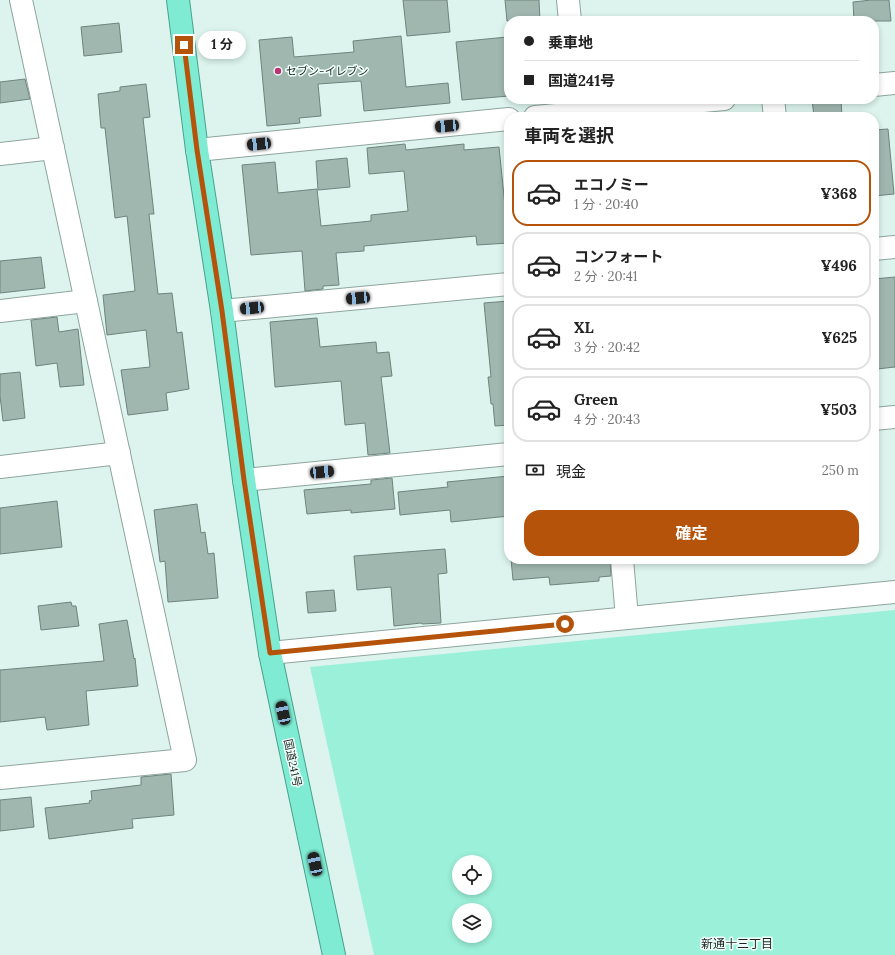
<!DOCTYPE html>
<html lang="ja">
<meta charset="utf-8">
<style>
body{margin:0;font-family:Lora,"Noto Sans JP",serif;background:#f2f2f2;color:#222;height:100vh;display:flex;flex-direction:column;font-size:15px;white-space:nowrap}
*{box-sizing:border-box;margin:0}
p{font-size:13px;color:#767676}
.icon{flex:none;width:22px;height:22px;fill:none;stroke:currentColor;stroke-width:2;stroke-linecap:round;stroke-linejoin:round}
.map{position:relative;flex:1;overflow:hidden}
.drawer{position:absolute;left:504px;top:112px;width:375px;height:452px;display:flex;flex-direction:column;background:#fff;border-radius:16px;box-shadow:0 2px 6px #0003}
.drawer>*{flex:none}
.guide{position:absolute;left:504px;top:16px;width:375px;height:88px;border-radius:16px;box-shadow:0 2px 6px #0003;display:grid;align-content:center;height:88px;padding:0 20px;background:#fff}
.buttons{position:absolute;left:452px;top:855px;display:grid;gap:8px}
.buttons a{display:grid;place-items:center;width:40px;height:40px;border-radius:50%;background:#fff;box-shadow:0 2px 6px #0003;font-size:20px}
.end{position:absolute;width:18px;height:18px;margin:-9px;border:5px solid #b45309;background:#fff;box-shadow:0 0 0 2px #fff}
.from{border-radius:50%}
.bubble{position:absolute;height:28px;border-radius:14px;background:#fff;box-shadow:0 2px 6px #0003;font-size:13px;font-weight:700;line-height:28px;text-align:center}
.car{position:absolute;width:12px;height:24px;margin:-12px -6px;border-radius:5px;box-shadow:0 0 3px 1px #0007;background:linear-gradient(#222 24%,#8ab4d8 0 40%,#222 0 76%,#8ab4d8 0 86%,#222 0)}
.guide b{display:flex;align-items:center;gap:14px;height:38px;font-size:15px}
.guide b+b{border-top:1px solid #e0e0e0}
.guide i{width:10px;height:10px;background:#222}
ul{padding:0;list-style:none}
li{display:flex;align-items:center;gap:12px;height:66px;margin:0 8px 6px;padding:0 12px;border:2px solid #e0e0e0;border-radius:16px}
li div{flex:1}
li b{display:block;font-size:15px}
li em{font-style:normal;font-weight:700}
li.on{border-color:#b45309}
li>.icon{width:36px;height:36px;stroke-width:1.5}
h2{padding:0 20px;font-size:18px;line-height:48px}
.pay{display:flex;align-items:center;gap:10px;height:44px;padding:0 20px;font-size:15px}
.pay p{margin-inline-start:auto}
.cta{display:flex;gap:8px;margin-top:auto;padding:8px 20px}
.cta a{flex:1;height:46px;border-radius:16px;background:#b45309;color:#fff;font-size:16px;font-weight:700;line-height:46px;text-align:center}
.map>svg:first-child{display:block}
</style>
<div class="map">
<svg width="895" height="955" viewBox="0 0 895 955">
<rect width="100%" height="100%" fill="#dcf4ed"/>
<path fill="#9bf0d9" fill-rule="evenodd" d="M895 610V955H374L310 667ZM459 862H485V888H459ZM459 910H485V936H459Z"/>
<g fill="#a0b7b0" stroke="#6e837d">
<polygon points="403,0 447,0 450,32 407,36"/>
<polygon points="505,0 539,0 540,21 507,21"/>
<polygon points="871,0 889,0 891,21 854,21 853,2"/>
<polygon points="119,23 122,52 84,56 81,27"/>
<polygon points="401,36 406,87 448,83 450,103 364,111 361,81 318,84 321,116 299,118 300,123 267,126 259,40 292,37 294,57 354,52 353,41"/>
<polygon points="507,37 509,54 509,96 462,100 456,42"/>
<polygon points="25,79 30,99 0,103 0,82"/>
<polygon points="146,84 150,117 143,118 154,214 149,214 158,294 172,293 177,333 182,332 189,389 166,393 168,410 128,415 121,370 150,367 146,330 107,335 103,295 135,291 127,216 115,218 105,128 101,128 98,94 120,91 120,87"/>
<polygon points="812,99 841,99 842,117 814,117"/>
<polygon points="888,129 894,194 874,196 874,130"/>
<polygon points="405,144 406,150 464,144 464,150 499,147 505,206 509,206 509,243 477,245 476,236 364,246 364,251 336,253 339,285 323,286 323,289 305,291 302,251 251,255 242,165 275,162 278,193 317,189 321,226 371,221 371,215 408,211 404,171 369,174 367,148"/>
<polygon points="347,158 350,187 318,190 316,161"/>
<polygon points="41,257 45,288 0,293 0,261"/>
<polygon points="895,277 895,367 877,369 874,340 874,279"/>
<polygon points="509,301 509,425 495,426 493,404 491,404 488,377 491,377 484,303"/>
<polygon points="57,317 59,332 78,329 84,385 60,387 57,363 36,366 31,320"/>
<polygon points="317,318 320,347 376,342 377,353 389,352 392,376 381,377 390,453 368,455 365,423 345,425 341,381 275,387 270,322"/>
<polygon points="20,372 25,418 3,421 0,396 0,374"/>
<polygon points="509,476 509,516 451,522 450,510 400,515 398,492 448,487 447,482"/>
<polygon points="392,478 395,509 351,513 351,510 307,514 304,490 371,484 371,480"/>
<polygon points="57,501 62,547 0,554 0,508"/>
<polygon points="197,504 201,533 205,532 208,554 214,553 218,598 168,602 165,561 160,562 154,510"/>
<polygon points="445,549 447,573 438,574 441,623 422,624 421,623 394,626 391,587 357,590 354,556"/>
<polygon points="511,559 610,559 611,576 599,577 599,581 550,585 549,577 513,580"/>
<polygon points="334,590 336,611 308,613 306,592"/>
<polygon points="71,602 72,606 76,606 79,626 41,630 38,606"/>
<polygon points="127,620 134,659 135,658 138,686 86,691 89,725 47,730 45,717 0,722 0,670 104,661 99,624"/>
<polygon points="171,774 174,815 132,819 133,828 49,839 45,808 90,803 89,801 92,800 91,791 141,785 141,777"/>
<polygon points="31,797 34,827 0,831 0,800"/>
</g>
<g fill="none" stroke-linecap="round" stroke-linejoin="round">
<defs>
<g id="minor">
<polyline points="568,0 570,21"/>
<polyline points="874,85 895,83"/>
<polyline points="773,99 775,117"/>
<polyline points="535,117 724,99"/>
<polyline points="197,150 509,119"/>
<polyline points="0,154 53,148"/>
<polyline points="874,249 895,247"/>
<polyline points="0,311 86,301"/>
<polyline points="222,311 509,284"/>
<polyline points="874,419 895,417"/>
<polyline points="0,467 119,453"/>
<polyline points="244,480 509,454"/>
<polyline points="622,559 627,618"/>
<polyline points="270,653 895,592"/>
<polyline points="0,778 185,760 21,0"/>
</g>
<polyline id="trunk" points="178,0 197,150 222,311 244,480 270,653 334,955"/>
</defs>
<use href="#minor" stroke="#8ea59e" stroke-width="24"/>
<use href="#trunk" stroke="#47a28d" stroke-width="24"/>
<use href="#minor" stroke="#fff" stroke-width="22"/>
<use href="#trunk" stroke="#7eebd2" stroke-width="22"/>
</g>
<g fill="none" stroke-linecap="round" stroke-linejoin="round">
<polyline stroke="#b45309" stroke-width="5" points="184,45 197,150 222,311 244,480 270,653 565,624"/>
</g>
<circle fill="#ba3373" stroke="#f1fffb" stroke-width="1.5" cx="278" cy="71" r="4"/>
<g text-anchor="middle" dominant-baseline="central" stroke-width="3" stroke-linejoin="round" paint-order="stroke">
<g font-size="11" fill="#1c2522" stroke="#f1fffb" text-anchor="start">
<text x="286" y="71">セブン-イレブン</text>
</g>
<g font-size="11" fill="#1c2522" stroke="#f1fffb">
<text transform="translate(293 763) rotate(78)">国道241号</text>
</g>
<g font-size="12" fill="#1c2522" stroke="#f1fffb">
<text x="737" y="943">新通十三丁目</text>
</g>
</g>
</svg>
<div class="buttons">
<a><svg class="icon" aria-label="locate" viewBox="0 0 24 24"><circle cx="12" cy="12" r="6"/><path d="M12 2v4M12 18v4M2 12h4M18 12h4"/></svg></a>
<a><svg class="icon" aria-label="layers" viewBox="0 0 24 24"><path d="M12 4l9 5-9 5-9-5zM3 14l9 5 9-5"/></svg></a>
</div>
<i class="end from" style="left:565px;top:624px"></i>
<i class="end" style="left:184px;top:45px"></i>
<div class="bubble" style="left:198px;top:31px;width:48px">1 分</div>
<i class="car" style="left:447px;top:126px;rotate:265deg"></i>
<i class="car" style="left:259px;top:144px;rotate:264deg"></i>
<i class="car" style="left:358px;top:298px;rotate:265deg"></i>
<i class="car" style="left:252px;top:308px;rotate:265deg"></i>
<i class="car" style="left:322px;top:472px;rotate:85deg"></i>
<i class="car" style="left:283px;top:713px;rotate:348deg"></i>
<i class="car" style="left:315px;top:864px;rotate:348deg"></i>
<div class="guide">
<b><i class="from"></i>乗車地</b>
<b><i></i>国道241号</b>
</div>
<section class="drawer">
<h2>車両を選択</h2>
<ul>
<li class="on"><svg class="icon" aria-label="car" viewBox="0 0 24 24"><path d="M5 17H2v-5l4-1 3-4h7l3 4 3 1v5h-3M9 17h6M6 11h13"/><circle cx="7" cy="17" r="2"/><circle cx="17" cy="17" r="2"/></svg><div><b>エコノミー</b><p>1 分 · 20:40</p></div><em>¥368</em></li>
<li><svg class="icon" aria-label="car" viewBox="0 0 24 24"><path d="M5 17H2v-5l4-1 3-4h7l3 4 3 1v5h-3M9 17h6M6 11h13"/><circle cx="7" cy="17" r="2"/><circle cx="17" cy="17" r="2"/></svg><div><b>コンフォート</b><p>2 分 · 20:41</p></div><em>¥496</em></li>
<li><svg class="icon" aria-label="car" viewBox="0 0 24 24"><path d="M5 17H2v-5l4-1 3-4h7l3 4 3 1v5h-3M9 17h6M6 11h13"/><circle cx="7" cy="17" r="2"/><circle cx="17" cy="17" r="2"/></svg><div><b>XL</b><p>3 分 · 20:42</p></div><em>¥625</em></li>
<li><svg class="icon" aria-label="car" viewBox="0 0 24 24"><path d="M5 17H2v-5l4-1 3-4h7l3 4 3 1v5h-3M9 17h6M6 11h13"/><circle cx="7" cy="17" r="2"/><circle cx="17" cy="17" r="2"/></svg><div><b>Green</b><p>4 分 · 20:43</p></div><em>¥503</em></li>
</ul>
<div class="pay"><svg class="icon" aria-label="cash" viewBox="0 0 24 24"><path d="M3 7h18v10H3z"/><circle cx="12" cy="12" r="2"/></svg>現金<p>250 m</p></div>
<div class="cta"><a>確定</a></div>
</section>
</div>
